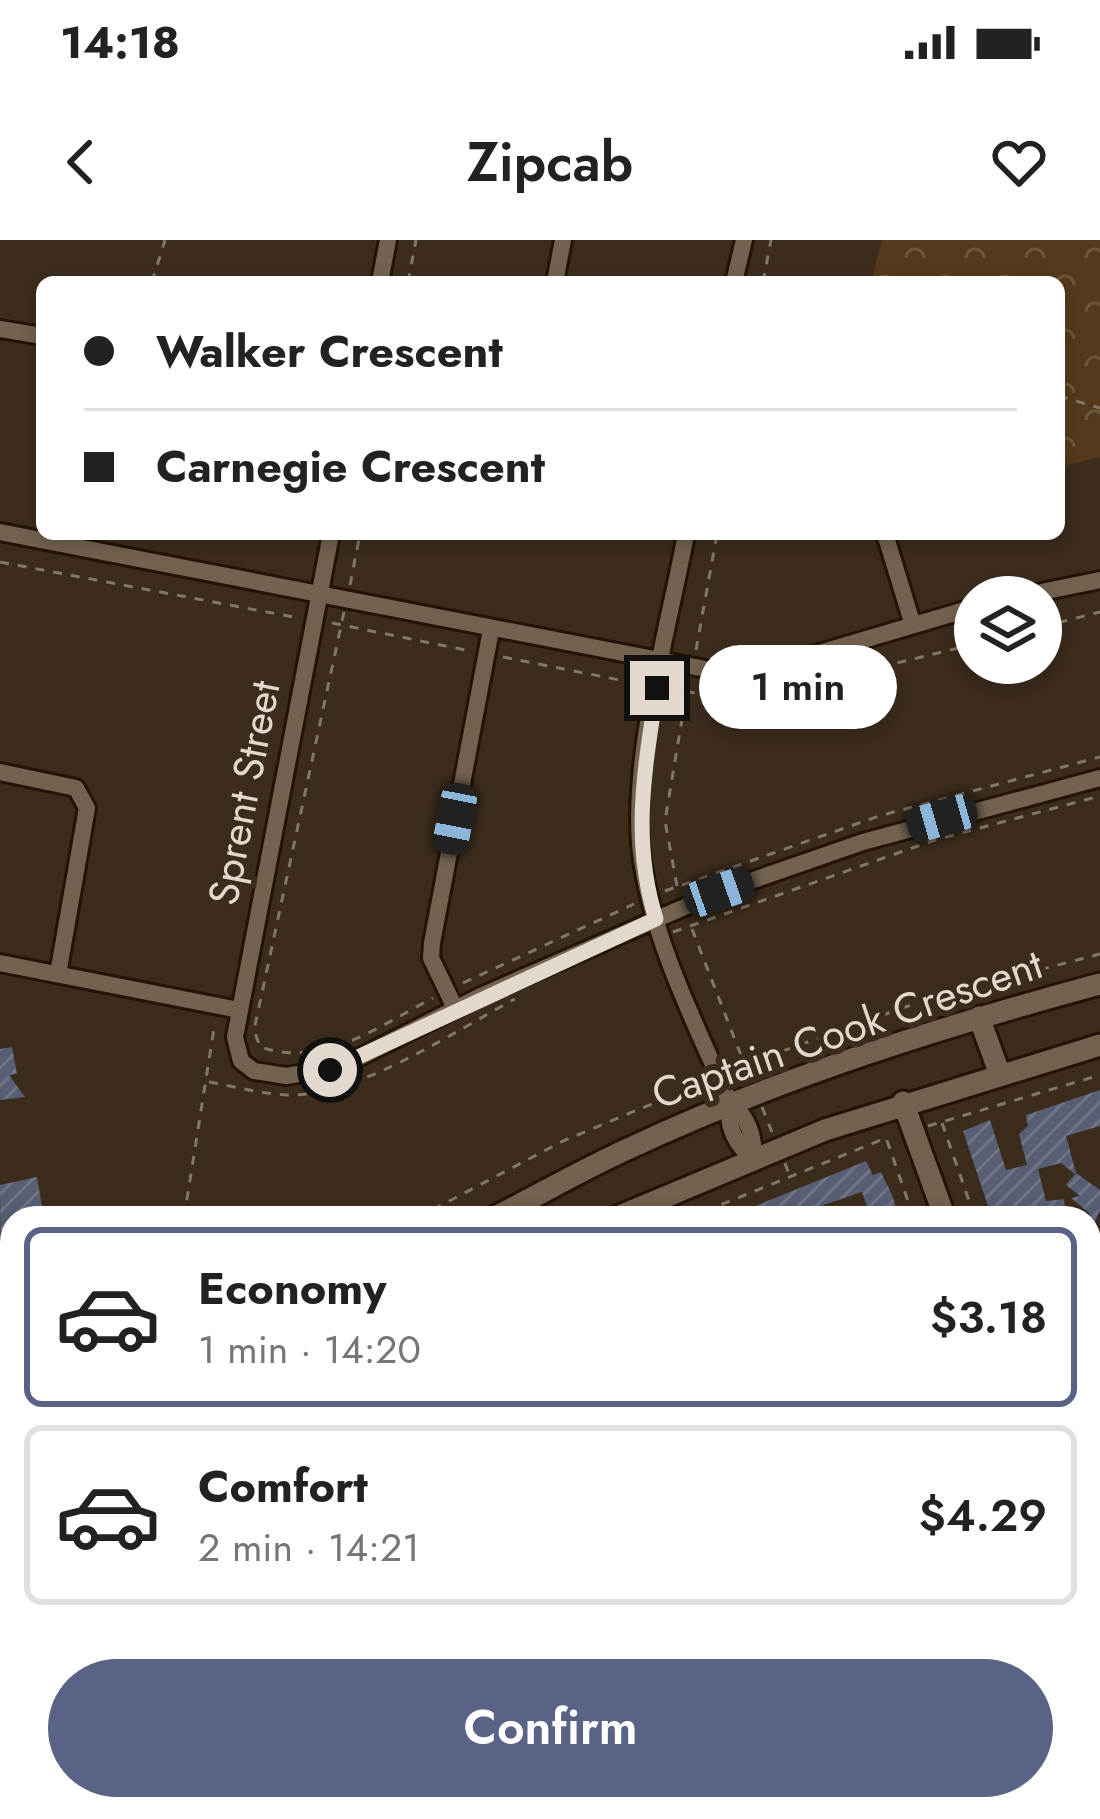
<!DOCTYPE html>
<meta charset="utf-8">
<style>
body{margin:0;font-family:Jost,sans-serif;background:#f6f6f6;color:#222;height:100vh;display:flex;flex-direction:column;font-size:45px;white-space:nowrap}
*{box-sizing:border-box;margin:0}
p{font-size:39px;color:#767676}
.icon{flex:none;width:66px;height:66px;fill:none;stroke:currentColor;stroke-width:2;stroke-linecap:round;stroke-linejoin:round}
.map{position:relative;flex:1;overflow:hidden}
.details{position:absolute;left:0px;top:966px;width:1101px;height:615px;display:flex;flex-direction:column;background:#fff;border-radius:36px 36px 0 0;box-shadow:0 6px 18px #0003}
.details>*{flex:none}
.top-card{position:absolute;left:36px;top:36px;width:1029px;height:264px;border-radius:18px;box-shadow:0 6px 18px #0003;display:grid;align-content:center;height:264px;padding:0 48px;background:#fff}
.fabs{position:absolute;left:954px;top:336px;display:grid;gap:24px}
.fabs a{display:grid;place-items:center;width:108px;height:108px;border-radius:50%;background:#fff;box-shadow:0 6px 18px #0003;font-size:60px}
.end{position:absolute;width:54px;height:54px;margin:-27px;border:15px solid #e2d8ce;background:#111;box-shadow:0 0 0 6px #111}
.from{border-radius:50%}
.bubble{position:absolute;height:84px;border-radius:42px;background:#fff;box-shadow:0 6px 18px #0003;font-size:39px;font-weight:600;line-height:84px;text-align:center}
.car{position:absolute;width:36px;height:72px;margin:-36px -18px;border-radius:15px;box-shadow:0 0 9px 3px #0007;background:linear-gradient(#222 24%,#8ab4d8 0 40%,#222 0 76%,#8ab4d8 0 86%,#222 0)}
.top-card b{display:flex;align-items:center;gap:42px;height:114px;font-size:45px}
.top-card b+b{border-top:3px solid #e0e0e0}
.top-card i{width:30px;height:30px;background:#222}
ul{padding:21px 0 0;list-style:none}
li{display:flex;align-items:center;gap:36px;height:180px;margin:0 24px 18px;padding:0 24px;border:6px solid #e0e0e0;border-radius:18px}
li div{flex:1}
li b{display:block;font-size:45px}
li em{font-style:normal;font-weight:600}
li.active{border-color:#5a6385}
li>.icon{width:108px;height:108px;stroke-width:1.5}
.primary-button{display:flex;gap:24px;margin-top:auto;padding:24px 48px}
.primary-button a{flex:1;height:138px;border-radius:72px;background:#5a6385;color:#fff;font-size:48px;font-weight:600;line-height:138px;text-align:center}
.status{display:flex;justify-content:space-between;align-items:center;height:84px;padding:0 60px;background:#fff;direction:ltr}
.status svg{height:33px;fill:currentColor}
header{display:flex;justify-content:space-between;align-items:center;height:156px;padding:0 48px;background:#fff;font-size:54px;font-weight:600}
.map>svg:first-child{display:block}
</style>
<div class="status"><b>14:18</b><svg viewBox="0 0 49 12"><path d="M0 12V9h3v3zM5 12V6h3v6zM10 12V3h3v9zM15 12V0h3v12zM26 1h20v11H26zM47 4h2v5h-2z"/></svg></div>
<header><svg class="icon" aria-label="back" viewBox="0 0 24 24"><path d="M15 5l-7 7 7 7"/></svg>Zipcab<svg class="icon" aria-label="heart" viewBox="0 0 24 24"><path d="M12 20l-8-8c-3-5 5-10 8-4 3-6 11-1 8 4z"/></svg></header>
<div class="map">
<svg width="1100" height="1579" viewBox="0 0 1100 1579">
<defs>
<pattern id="park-crowns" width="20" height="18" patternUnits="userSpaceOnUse" patternTransform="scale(3)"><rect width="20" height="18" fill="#55391c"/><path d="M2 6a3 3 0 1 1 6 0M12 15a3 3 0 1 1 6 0" fill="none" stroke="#6d553c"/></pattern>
<pattern id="building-hatch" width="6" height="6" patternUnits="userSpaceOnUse" patternTransform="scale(3)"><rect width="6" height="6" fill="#585e74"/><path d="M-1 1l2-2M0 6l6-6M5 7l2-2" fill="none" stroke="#707487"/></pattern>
</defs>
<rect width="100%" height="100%" fill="#3c2c1c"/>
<g fill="url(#park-crowns)">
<polygon points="882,0 1100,0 1100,217 1059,227 1059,42 871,42"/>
<polygon points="469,1569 641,1569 628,1579 469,1579"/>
</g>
<g fill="url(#building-hatch)">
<polygon points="12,807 17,834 9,835 25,857 0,860 0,809"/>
<polygon points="1100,850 1100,886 1066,896 1076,933 1100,950 1100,970 1089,996 1089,973 1071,958 1080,956 1066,945 1075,934 1061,923 1038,929 1046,961 1064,959 1066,975 991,975 963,891 990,880 1006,930 1027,925 1019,894 1028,886 1026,875"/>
<polygon points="866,921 873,935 881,932 892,955 897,971 890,978 871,978 862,952 821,966 825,975 818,978 726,978"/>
<polygon points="37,937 44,978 12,978 12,1055 1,1058 0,945"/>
<polygon points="1095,1286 1100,1286 1100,1329 1094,1358 1089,1357 1089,1315"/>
<polygon points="12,1288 12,1413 0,1405 0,1298"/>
</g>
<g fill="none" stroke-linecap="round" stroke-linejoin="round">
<defs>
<polyline id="service" points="460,1569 464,1579"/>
<g id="minor">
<polyline points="380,42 388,0"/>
<polyline points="555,42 563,0"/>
<polyline points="734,42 744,0"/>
<polyline points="0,89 42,96"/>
<polyline points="0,292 726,433 765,429 975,367"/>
<polyline points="331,294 235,797 241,821 254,831 286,836 338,828 483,755 719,652 863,602 1100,538"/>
<path d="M686 294C669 387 630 521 641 613 652 700 696 785 731 865 748 875 755 899 753 918"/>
<polyline points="885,294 912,382"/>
<polyline points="1017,357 1100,340"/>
<polyline points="0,532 76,548 87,568 58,734"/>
<polyline points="0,723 239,770"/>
<polyline points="455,768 431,718 432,703 491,390"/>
<path d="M731 865C725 885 737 907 753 918"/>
<polyline points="0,1234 12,1236"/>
<polyline points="0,1505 12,1500"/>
<polyline points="361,1569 369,1579"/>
</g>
<g id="tertiary">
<polyline points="903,862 945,978"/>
<polyline points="1089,1399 1100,1401"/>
<polyline points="927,1579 929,1569"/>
</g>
<g id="secondary">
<polyline points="979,777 999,832"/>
<path d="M493 978C539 955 585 928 632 907 782 837 940 787 1100 744"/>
<polyline points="615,978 825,890 1100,805"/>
<polyline points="0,1158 12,1159"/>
<polyline points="0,1180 12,1182"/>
<polyline points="395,1569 402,1579"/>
<polyline points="424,1569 431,1579"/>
</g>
</defs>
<use href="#service" stroke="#231405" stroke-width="14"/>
<use href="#minor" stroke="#231405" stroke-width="22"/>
<use href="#tertiary" stroke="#231405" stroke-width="27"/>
<use href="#secondary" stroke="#231405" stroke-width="27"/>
<g stroke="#837668" stroke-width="3" stroke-dasharray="9 9" stroke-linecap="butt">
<polyline points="152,42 165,0"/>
<polyline points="408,42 416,0"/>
<polyline points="763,42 771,0"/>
<polyline points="1059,156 1100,168"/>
<polyline points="0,322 299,378"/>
<polyline points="350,345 360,294"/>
<path d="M344 372 254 790 260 807C325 828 377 787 433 758"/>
<polyline points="332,383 470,411"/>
<polyline points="1041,387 1100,372"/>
<polyline points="696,410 717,294"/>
<polyline points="503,417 640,444"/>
<polyline points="668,449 730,458 765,455 975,404"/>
<polyline points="677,646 665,581 688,443"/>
<polyline points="665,651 879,576 1100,517"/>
<polyline points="692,689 749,836"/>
<polyline points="673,692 935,600 1100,556"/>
<polyline points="463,743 634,664"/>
<polyline points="732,829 928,759 1100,714"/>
<path d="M209 842C237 847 265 855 293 855 364 853 453 792 515 759"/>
<polyline points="762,867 772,892"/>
<polyline points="942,883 975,978"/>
<polyline points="928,886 1100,835"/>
<polyline points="785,923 789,935"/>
<polyline points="184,978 215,782"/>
<polyline points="417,978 563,901 702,843"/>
<polyline points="688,978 886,898 914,978"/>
<polyline points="0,1132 12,1134"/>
<polyline points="1089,1134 1100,1132"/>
<polyline points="1089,1368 1100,1370"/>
<polyline points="1089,1426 1100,1429"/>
<polyline points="0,1487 12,1481"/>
<polyline points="0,1529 12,1524"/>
<polyline points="337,1569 345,1579"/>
<polyline points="183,1579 186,1569"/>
<polyline points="898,1579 900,1569"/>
<polyline points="955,1579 957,1569"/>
</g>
<use href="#service" stroke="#746250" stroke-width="8"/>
<use href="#minor" stroke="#746250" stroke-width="16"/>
<use href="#tertiary" stroke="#746250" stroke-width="21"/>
<use href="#secondary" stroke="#746250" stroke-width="21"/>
</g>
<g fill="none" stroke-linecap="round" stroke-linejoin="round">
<path stroke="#e2d8ce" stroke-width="15" d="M330 830 656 679C631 600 645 527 657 448"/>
</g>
<g text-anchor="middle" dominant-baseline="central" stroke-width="12" stroke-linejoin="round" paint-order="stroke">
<g font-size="42" fill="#e2d8ce" stroke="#3c2c1c">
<text transform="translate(244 553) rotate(-79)">Sprent Street</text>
<text transform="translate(847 789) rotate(-19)">Captain Cook Crescent</text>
</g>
</g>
</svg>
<div class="fabs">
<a><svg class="icon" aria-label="layers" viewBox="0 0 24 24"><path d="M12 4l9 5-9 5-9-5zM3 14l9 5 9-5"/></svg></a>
</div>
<i class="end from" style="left:330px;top:830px"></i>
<i class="end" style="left:657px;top:448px"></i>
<div class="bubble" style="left:699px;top:405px;width:198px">1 min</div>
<i class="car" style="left:942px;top:578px;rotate:254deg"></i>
<i class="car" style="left:455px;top:579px;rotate:191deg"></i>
<i class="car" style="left:719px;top:652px;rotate:71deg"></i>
<div class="top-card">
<b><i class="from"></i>Walker Crescent</b>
<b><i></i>Carnegie Crescent</b>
</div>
<section class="details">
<ul>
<li class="active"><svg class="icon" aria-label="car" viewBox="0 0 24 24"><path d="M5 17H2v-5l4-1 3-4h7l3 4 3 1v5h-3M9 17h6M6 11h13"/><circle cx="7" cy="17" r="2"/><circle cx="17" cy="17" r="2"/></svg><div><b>Economy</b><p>1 min · 14:20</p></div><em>$3.18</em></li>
<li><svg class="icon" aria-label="car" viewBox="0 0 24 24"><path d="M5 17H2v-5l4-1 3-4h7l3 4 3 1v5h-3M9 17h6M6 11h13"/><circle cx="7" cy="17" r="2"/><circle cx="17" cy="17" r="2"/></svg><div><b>Comfort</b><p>2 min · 14:21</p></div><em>$4.29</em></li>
</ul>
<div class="primary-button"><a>Confirm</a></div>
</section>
</div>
